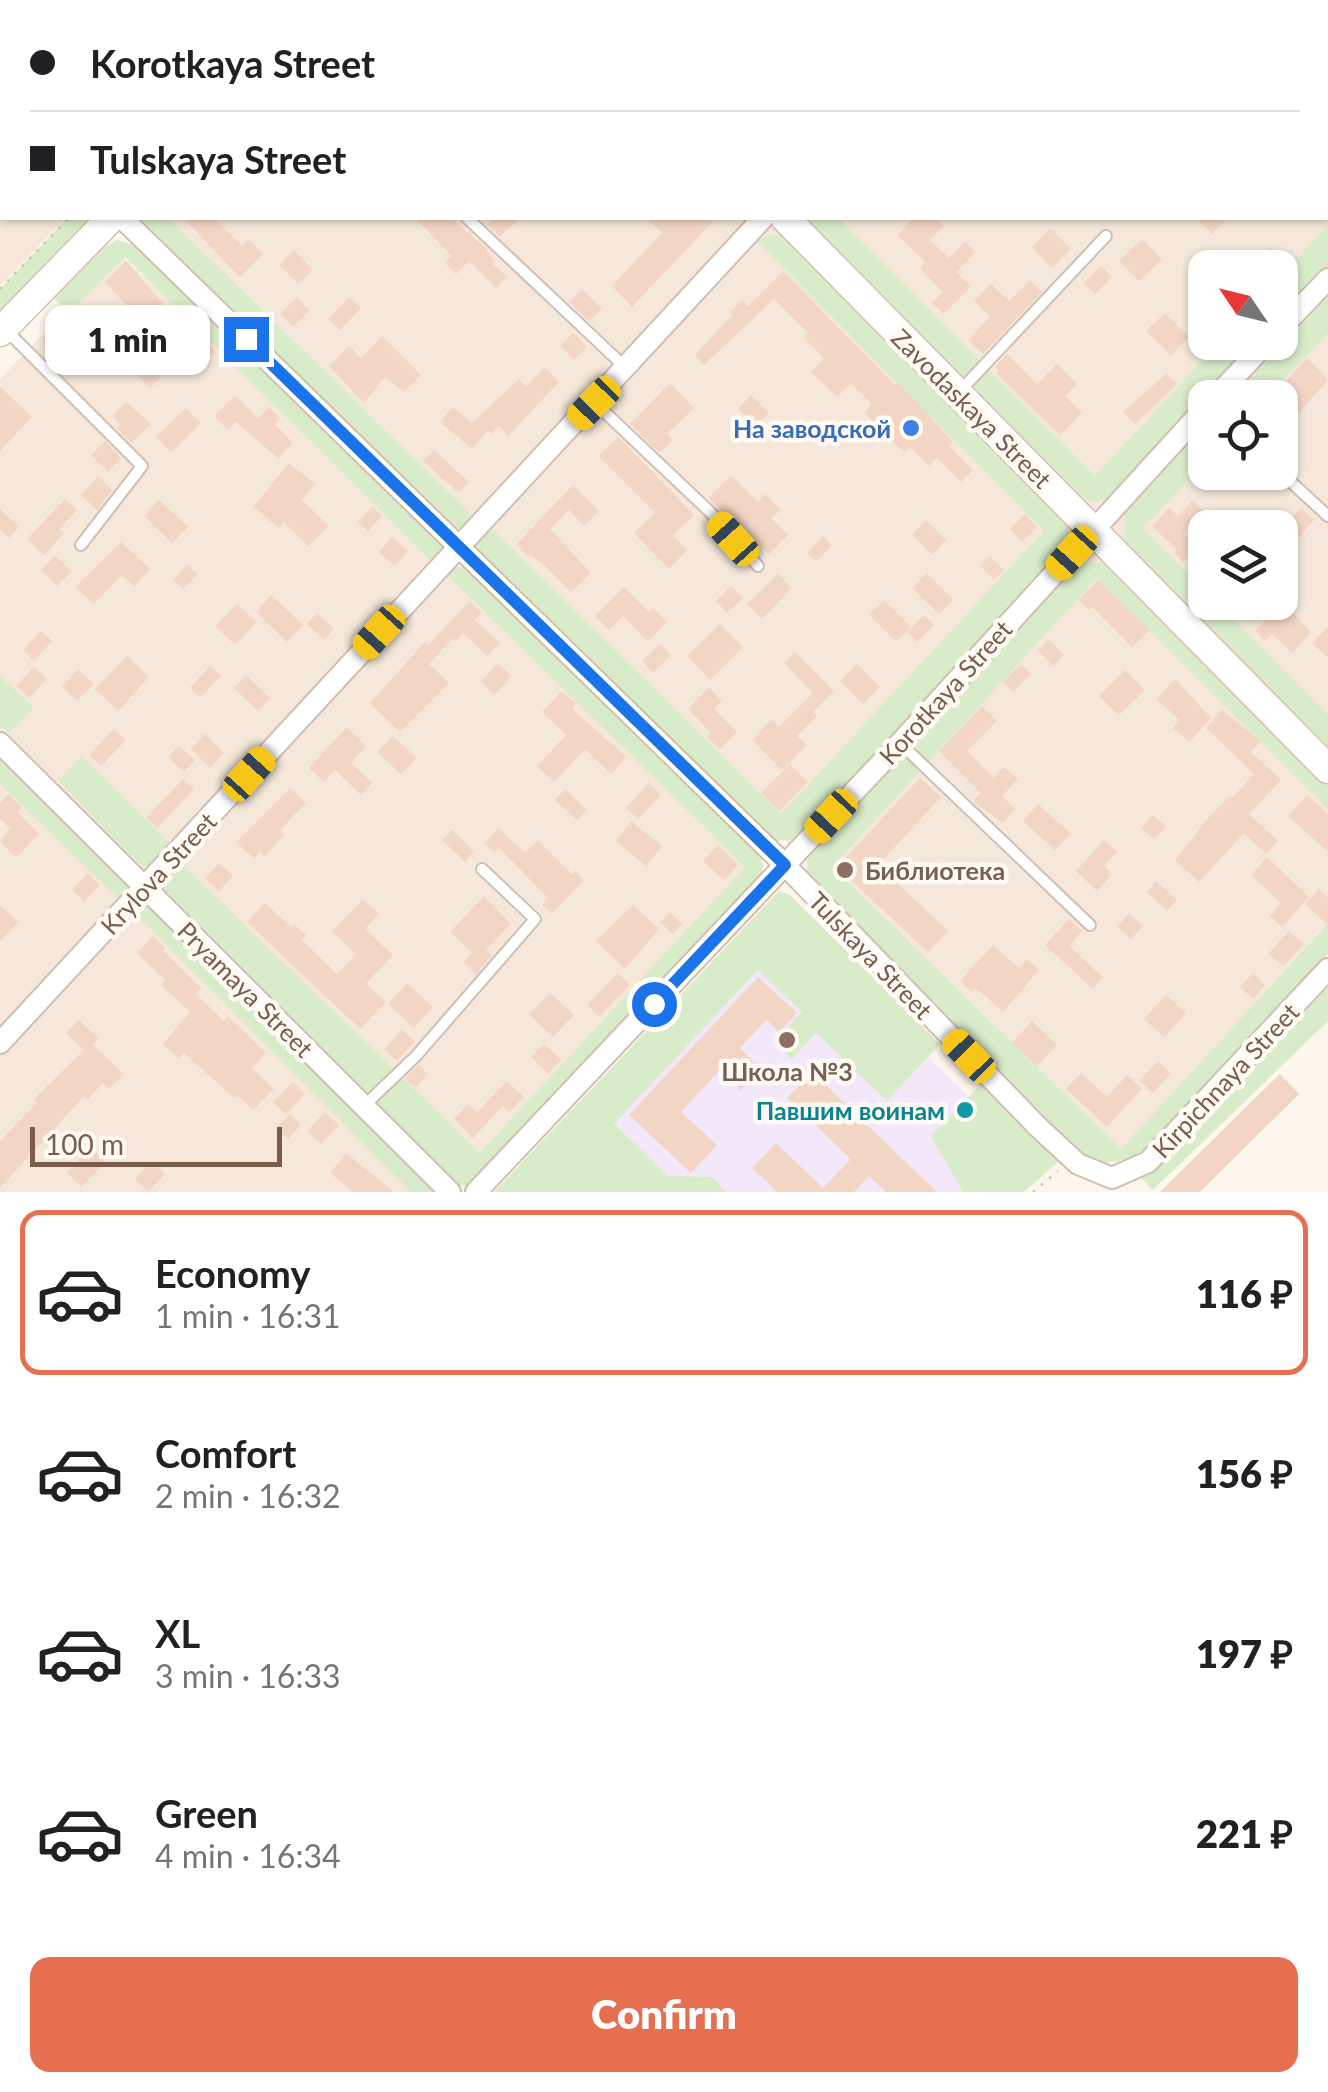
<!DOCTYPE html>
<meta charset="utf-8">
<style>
body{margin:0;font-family:Lato,sans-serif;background:#f2f2f2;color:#202124;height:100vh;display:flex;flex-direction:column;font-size:38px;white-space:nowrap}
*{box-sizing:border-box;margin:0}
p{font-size:32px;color:#757577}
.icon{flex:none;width:55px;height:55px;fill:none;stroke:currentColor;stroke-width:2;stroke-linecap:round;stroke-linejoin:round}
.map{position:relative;height:1192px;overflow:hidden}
.panel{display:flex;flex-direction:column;background:#fff;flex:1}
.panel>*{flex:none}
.hud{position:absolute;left:0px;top:0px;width:1330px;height:220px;box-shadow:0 2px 8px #0004;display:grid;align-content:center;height:220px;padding:0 30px;background:#fff}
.needle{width:65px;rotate:305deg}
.controls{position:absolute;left:1188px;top:250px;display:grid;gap:20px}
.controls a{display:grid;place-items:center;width:110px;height:110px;border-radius:20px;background:#fff;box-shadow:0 2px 8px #0004;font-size:50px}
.scale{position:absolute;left:30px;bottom:25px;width:252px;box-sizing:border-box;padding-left:10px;border:5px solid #7a5c4d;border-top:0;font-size:28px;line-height:35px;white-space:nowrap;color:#7a5c4d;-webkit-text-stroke:8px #fffaf3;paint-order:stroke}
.end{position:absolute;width:45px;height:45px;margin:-22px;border:12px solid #1a73e8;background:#fff;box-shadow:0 0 0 5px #fff}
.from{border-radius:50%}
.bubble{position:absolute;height:70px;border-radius:20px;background:#fff;box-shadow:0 2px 8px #0004;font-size:32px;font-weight:800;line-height:70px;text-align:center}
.car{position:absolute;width:30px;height:60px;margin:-30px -15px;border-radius:12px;box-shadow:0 0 8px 2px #0007;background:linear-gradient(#f5c518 24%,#345 0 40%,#f5c518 0 76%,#345 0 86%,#f5c518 0)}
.hud b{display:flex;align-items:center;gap:35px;height:95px;font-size:38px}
.hud b+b{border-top:2px solid #e0e0e0}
.hud i{width:25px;height:25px;background:#202124}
ul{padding:18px 0 0;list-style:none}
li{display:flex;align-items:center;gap:30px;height:165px;margin:0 20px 15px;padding:0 10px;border:5px solid transparent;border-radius:20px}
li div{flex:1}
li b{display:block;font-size:38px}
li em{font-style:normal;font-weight:800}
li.on{border-color:#e76f51}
li>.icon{width:90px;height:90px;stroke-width:1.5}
.action{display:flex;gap:20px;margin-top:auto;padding:20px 30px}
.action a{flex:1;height:115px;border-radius:20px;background:#e76f51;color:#fff;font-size:40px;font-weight:800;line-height:115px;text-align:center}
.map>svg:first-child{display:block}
</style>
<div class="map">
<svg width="1328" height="1192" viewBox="0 0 1328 1192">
<rect width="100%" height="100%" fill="#fdf6ec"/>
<g fill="#f5e8da" fill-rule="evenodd">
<polygon points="0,0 272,0 2,2 2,218 65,218 0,286"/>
<path d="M355 0H1328V922L1107 1165 168 218H1328V2H353ZM1205 268H1280V342H1205ZM1205 398H1280V472H1205ZM1205 528H1280V602H1205Z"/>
<polygon points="120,254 757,867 452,1192 0,1192 0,379"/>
</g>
<polygon fill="#f3e8fa" points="780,915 1041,1166 1013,1192 525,1192"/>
<g fill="#d8ecc9">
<polygon points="67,218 88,218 83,228 0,316 0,289"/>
<polygon points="139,218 168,218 475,518 456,530 448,528 142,225"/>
<polygon points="806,218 838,218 1095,476 1219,343 1257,343 1114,496 1095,502 1084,499"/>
<polygon points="1328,225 1328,267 1280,318 1280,277"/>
<polygon points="774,234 786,238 1063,518 1070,535 1063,551 800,834 794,839 777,841 760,830 477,554 476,545 489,526 781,814 1044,531 757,241"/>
<path d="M117 240 136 245 446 543V551L434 564 125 257 69 313 54 299C71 275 90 254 117 240Z"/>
<polygon points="1328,297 1328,333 1267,397 1233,397"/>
<polygon points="1205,427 1205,462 1143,528 1205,591 1205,602 1217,603 1328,715 1328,751 1125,542 1125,511"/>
<path d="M1102 562 1114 569 1328 785V809L1097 578 832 867 1121 1149 1328 923V954L1167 1130C1137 1156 1123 1171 1082 1155L819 892 807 871 808 851 1073 570 1083 564Z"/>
<polygon points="452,565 471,569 760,855 763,866 760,880 469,1186 458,1185 427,1156 164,893 164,883 179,861 480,1153 745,867 443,571"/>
<polygon points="0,676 34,708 8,733 0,726"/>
<polygon points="0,752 126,879 128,889 123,903 0,784"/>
<polygon points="82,756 175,849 152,867 143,866 131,856 58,780"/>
<polygon points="779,891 790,895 940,1044 887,1101 816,1033 791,1060 776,1039 802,1012 758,970 614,1124 668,1176 712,1177 726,1192 494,1192"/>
<polygon points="144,905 154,906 441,1192 411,1192 135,913"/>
<polygon points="1328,987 1328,1021 1153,1190 1140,1177"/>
<polygon points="982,1083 1060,1160 1024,1192 963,1192 931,1136"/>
</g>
<g fill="#f3d5c3">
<polygon points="183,218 214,218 242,246 249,239 263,254 240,277"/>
<polygon points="415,218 451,218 487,249 486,251 496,262 493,264 507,277 496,288 469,261 456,274 445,263 452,256"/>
<polygon points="495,218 520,218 500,237 487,225"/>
<polygon points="646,218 716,218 632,307 612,286 662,233"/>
<polygon points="915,218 936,218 944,226 930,240 949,258 965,241 976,252 956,272 971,287 944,314 932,303 943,292 920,268 925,262 897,235"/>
<polygon points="1196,218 1228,218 1212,234"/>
<polygon points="1050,228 1071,249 1052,268 1032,247"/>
<polygon points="1142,239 1162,259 1139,281 1119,261"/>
<polygon points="1271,248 1290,268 1250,268"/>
<polygon points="294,250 313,270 298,284 279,265"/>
<polygon points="126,261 170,312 150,331 105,282"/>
<polygon points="1101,266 1112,277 1095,294 1084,283"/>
<polygon points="783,271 895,385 898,382 953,442 949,446 973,470 961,482 937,458 929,466 910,447 904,452 864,413 872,404 851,383 837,397 811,372 824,358 804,338 808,333 774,299 704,365 695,355 732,315 730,312 742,300 748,306"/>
<polygon points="1030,280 1042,292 983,354 968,340 990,317 974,301 991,284 1009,301"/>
<polygon points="582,289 602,309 589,321 569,302"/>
<polygon points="297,297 310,310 293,327 280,314"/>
<polygon points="349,297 361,308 340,330 328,319"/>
<polygon points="83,304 102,323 85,341 91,346 69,369 46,347"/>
<polygon points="1205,309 1205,342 1188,325"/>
<polygon points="1165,313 1189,337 1171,355 1146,331"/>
<polygon points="573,333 587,347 574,360 560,346"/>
<polygon points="382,336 421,375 404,392 385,377 364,403 329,366 349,346 361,358"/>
<polygon points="204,339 215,351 189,377 178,365"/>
<polygon points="156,345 174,364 150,388 131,369"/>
<polygon points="1007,354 1037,384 1057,364 1077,384 1065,396 1082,413 1060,435 996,373 999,371 995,367"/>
<polygon points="1307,358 1328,380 1292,420 1280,409 1280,398 1271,398"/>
<polygon points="545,367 559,382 508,436 499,426 491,434 488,430 472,449 440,422 453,407 472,423 519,379 526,386"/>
<polygon points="1166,374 1177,384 1135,424 1123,412"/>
<polygon points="670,383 694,408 667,434 673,440 660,453 630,424"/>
<polygon points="0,387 32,417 0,451"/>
<polygon points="235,395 258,418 269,407 280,418 275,424 293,443 278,458 236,422 228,430 214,416"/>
<polygon points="751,395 769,413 755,427 738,409"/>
<polygon points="126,402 151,424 131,443 117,428 120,424 112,416"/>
<polygon points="186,408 201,423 171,453 156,437"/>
<polygon points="1280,430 1299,448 1288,460 1280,452"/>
<polygon points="618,437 694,515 673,535 687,550 669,569 634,533 655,513 598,456"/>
<polygon points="105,441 121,458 108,472 91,455"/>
<polygon points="434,450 469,482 459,493 423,461"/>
<polygon points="289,463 315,484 302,500 329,526 308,546 284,522 279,528 253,507"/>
<polygon points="731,475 758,502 765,494 781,510 771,518 788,535 769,554 708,498"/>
<polygon points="98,476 112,490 97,510 81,495"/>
<polygon points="573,485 599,511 584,526 569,510 550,529 591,573 571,592 545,566 531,555 529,557 517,544"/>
<polygon points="65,499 77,510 59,529 64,533 44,555 27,539"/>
<polygon points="159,500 188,527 172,543 144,516"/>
<polygon points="1193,500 1205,512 1184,534 1198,547 1183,562 1174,553 1177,550 1152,526 1169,508 1178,516"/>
<polygon points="372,506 382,516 368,531 358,522"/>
<polygon points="1301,508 1314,520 1296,540 1282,527"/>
<polygon points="0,509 19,527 9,538 0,530"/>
<polygon points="1025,514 1037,527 1022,542 1010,529"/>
<polygon points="926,520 946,540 932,555 912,534"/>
<polygon points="823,536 832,546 816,562 807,553"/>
<polygon points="392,537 408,551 395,566 379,552"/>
<polygon points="121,542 150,569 134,586 122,575 94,604 75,587"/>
<polygon points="55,556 72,571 57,586 41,570"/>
<polygon points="990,556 1004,570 994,580 980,566"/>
<polygon points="188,564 198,574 183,589 173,580"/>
<polygon points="927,573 954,600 939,614 912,588"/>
<polygon points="778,574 792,588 762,619 747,604"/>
<polygon points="1098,580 1150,630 1132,647 1092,607 1089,610 1078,600"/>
<polygon points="731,586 743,598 727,613 716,601"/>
<polygon points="624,587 649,612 653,608 667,622 648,642 623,616 609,630 595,616"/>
<polygon points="271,595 303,625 287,642 256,612"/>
<polygon points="884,600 911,627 896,642 869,615"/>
<polygon points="470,601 482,613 475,620 500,643 487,656 463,633 456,641 453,638 429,664 449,683 400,732 370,703 416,652 425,642 428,645"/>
<polygon points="1283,602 1311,632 1292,653 1272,634 1265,641 1255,631"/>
<polygon points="237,604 257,622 235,645 215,626"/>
<polygon points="317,613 334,629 324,640 307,624"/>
<polygon points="924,615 934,625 917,642 907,632"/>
<polygon points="720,624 743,647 710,680 687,656"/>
<polygon points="1328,627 1328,658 1312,643"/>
<polygon points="41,631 52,641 34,661 23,650"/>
<polygon points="1049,639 1064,655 1053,666 1038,650"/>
<polygon points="660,644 671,655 653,673 642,661"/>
<polygon points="795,652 834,691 813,712 817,716 797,736 807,745 782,770 752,740 772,719 779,727 813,693 784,663"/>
<polygon points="127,656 149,677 118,711 95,689"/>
<polygon points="498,663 512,676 494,695 481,681"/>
<polygon points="857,664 880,687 863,704 840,681"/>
<polygon points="1021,664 1031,674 1013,692 1003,682"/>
<polygon points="210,666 221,676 200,698 190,688"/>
<polygon points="34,667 47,679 29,698 16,686"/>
<polygon points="78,669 94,684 77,701 62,687"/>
<polygon points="1125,670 1145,690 1119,715 1099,696"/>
<polygon points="246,675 270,698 258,711 234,688"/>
<polygon points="1175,679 1211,718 1189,742 1173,728 1180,720 1156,699"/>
<polygon points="709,687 722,701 714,709 737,732 720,749 707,737 711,733 688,709"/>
<polygon points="562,691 576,704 572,709 626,757 611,774 585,749 554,782 537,766 566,735 542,712"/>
<polygon points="982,706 997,721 967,751 994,778 1004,767 1018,779 1002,796 1015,809 1003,823 973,801 981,793 939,751"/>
<polygon points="1222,710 1261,741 1251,752 1281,780 1249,814 1278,841 1266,854 1244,833 1199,882 1175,860 1210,816 1230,796 1232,798 1254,774 1206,728"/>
<polygon points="347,727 366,746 351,763 372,783 361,795 335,770 324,782 309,768"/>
<polygon points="114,729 126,740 101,766 89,755"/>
<polygon points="205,734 224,753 210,768 191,749"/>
<polygon points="393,736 417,758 401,774 377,752"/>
<polygon points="179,746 195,760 184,772 168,757"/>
<polygon points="790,764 808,782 779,811 761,793"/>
<polygon points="920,778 941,797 878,865 948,931 928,952 837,867"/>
<polygon points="183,779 194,789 157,828 146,818"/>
<polygon points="649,783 661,795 638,819 626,808"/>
<polygon points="290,788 306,803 280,830 285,834 264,857 260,852 254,859 236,842"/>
<polygon points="565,789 587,810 577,820 555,800"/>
<polygon points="8,794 22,807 17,812 39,834 16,858 0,842 10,828 0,819 0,803"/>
<polygon points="1307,795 1328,814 1328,852 1288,816"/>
<polygon points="1038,804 1071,834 1055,850 1023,821"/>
<polygon points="1153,815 1166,826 1154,839 1141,828"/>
<polygon points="631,821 662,846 646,866 616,841"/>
<polygon points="498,828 525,853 538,840 572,874 575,871 584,880 552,914 542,904 548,898 499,848 494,852 485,843"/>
<polygon points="452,830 474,851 465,862 442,840"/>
<polygon points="1104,840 1117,852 1104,866 1112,874 1097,891 1076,871"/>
<polygon points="718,845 738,865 724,880 703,861"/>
<polygon points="1267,857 1309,897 1282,927 1270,916 1281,903 1251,875"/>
<polygon points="219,863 233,876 219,891 205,878"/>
<polygon points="88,873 100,885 84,902 72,890"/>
<polygon points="1156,881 1177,900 1167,911 1147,892"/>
<polygon points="1319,889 1328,898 1328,925 1305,904"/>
<polygon points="484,896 511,924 486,950 492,955 476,974 463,962 472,953 450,932"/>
<polygon points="363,899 379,914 365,929 393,955 366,984 386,1002 360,1029 247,922 265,903 291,927 294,924 306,935 302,940 337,974 356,954 332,931"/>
<polygon points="0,905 18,922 0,941"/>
<polygon points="633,905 659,929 625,969 596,941"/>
<polygon points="670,912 682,924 673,934 660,922"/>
<polygon points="1129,913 1143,926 1131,939 1117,926"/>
<polygon points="1069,919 1082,931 1069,946 1103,977 1093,989 1045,945"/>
<polygon points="1289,931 1304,944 1283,966 1268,954"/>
<polygon points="153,936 165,948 163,951 201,988 196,994 224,1021 228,1017 266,1053 252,1068 274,1089 253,1110 237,1095 234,1098 184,1053 179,1059 163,1044 190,1012 161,985 165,980 137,953"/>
<polygon points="993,945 1019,968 1027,959 1039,970 1003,1012 976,988 972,992 960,981"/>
<polygon points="618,973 630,985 599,1017 587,1005"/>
<polygon points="1253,973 1265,985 1253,999 1240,987"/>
<polygon points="758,977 797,1013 779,1032 766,1020 740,1048 761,1069 741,1090 720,1070 681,1112 717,1145 691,1173 629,1115"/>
<polygon points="407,983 433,1007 414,1028 388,1004"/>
<polygon points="550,993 574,1015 553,1037 529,1014"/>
<polygon points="1166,995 1186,1013 1164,1037 1144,1019"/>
<polygon points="79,1020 99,1039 93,1045 124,1074 109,1089 103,1083 87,1100 84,1096 0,1188 0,1141 37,1103 34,1099 84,1050 66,1033"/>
<polygon points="1032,1021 1057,1045 1037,1066 1012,1043"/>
<polygon points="402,1030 415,1042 397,1061 384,1049"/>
<polygon points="544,1044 561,1060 548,1074 531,1057"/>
<polygon points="1158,1061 1171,1073 1153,1093 1139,1081"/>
<polygon points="419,1065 428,1074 415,1088 405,1078"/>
<polygon points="812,1072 937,1192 886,1192 869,1176 854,1192 777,1192 752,1168 776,1143 823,1188 851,1159 787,1098"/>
<polygon points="1081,1073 1107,1097 1127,1075 1142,1088 1107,1127 1066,1089"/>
<polygon points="1280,1074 1299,1094 1200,1192 1160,1192"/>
<polygon points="507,1081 524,1097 509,1113 503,1106 473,1138 454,1119 468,1104 477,1112"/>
<polygon points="293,1082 305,1094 286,1114 273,1102"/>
<polygon points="325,1112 339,1125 321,1144 307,1131"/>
<polygon points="290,1114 301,1125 288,1139 276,1128"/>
<polygon points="91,1147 106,1162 81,1187 67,1173"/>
<polygon points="346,1153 394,1192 353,1192 330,1173"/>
<polygon points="152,1161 165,1174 148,1192 135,1179"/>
</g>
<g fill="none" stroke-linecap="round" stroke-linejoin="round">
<defs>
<g id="service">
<polyline points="209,0 212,2"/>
<polyline points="467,218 626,368"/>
<polyline points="5,329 142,466 81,545"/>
<polyline points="959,392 1106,236"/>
<polyline points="595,403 709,511 758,566"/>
<polyline points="1280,472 1328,516"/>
<polyline points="900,743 1090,925"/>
<polyline points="364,1106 416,1056 535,919 482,869"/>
</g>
<g id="minor">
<polyline points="1206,0 1209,2"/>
<polyline points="958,2 961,0"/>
<polyline points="0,96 2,98"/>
<polyline points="122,218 785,865 1038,1127 1078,1164 1112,1178 1148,1162 1328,969"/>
<polyline points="1280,329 1328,279"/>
<polyline points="1215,398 1267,342"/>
<polyline points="0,743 450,1192"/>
<polyline points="0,1043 763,218"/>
<polyline points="476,1192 900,743 1205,408"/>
</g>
<g id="secondary">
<polyline points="566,0 568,2"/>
<polyline points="313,2 315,0"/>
<polyline points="785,218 1328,769"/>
<polyline points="0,332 111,218"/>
</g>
</defs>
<use href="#service" stroke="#d1beb0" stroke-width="14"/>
<use href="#minor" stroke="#d1beb0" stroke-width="24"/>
<use href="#secondary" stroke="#d6c0b0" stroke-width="31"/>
<g stroke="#d9b8a5" stroke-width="2.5" stroke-dasharray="2.5 8" stroke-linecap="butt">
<polyline points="267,2 269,0"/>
<polyline points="0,289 69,218"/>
<polyline points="1033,1192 1058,1171"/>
</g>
<use href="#service" stroke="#fff" stroke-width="10"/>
<use href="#minor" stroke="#fff" stroke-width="20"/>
<use href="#secondary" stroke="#fff" stroke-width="28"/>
</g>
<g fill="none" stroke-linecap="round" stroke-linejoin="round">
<polyline stroke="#1a73e8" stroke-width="12" points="246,339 785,865 654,1004"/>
</g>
<circle fill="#3f7fe0" stroke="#fffaf3" stroke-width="4" cx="911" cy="428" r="10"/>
<g fill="#8d6e63" stroke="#fffaf3" stroke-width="4">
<circle cx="845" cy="870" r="10"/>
<circle cx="787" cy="1040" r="10"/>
</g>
<circle fill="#0f9aa8" stroke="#fffaf3" stroke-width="4" cx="965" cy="1110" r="10"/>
<g text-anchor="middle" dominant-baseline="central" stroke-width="9" stroke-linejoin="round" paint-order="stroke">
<g font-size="25" fill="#7a5c4d" stroke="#fffaf3">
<text transform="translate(972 408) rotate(45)">Zavodaskaya Street</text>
<text transform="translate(945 692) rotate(-48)">Korotkaya Street</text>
<text transform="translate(158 873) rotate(-47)">Krylova Street</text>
<text transform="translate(871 955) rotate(46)">Tulskaya Street</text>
<text transform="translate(246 989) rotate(45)">Pryamaya Street</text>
<text transform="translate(1225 1080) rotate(-47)">Kirpichnaya Street</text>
</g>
<g font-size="25" font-weight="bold" fill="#366cbe" stroke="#fffaf3" text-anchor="end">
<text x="891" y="428">На заводской</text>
</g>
<g font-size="25" font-weight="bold" fill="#785e54" stroke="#fffaf3" text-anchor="start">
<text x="865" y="870">Библиотека</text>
<text x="787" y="1071" text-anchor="middle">Школа №3</text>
</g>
<g font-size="25" font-weight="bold" fill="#0d838f" stroke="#fffaf3" text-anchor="end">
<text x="945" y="1110">Павшим воинам</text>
</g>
</g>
</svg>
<div class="controls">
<a><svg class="needle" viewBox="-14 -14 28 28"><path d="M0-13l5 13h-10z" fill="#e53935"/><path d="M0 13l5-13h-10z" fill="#757577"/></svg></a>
<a><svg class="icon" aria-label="locate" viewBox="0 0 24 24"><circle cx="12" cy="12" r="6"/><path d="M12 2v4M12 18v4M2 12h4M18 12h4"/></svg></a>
<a><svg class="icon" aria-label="layers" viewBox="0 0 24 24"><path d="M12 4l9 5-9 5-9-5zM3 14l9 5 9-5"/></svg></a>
</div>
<div class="scale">100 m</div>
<i class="end from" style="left:654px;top:1004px"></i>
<i class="end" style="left:246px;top:339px"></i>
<div class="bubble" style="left:45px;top:305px;width:165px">1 min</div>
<i class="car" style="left:594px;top:403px;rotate:224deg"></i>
<i class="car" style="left:733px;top:539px;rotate:318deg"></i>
<i class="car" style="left:1072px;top:553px;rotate:222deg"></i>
<i class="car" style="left:379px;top:632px;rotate:222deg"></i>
<i class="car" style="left:249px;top:774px;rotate:42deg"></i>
<i class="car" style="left:831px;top:816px;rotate:223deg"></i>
<i class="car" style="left:969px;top:1056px;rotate:316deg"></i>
<div class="hud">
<b><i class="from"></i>Korotkaya Street</b>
<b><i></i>Tulskaya Street</b>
</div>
</div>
<section class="panel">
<ul>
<li class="on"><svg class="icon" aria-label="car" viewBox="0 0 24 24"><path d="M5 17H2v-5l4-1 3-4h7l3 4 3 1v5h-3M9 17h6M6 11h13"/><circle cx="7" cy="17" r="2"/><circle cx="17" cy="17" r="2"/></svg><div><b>Economy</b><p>1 min · 16:31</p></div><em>116 ₽</em></li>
<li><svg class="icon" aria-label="car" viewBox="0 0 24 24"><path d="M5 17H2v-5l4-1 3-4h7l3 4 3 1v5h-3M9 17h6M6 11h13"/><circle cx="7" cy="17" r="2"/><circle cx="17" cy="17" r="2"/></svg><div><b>Comfort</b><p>2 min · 16:32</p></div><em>156 ₽</em></li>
<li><svg class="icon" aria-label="car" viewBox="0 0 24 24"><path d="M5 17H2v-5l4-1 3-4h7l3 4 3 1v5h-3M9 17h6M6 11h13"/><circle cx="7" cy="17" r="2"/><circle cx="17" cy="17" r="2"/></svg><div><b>XL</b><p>3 min · 16:33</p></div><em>197 ₽</em></li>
<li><svg class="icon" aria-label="car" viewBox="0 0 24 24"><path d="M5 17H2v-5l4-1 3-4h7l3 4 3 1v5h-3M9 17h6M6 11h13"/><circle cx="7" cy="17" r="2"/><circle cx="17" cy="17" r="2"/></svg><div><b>Green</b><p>4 min · 16:34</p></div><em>221 ₽</em></li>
</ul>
<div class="action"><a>Confirm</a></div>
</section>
